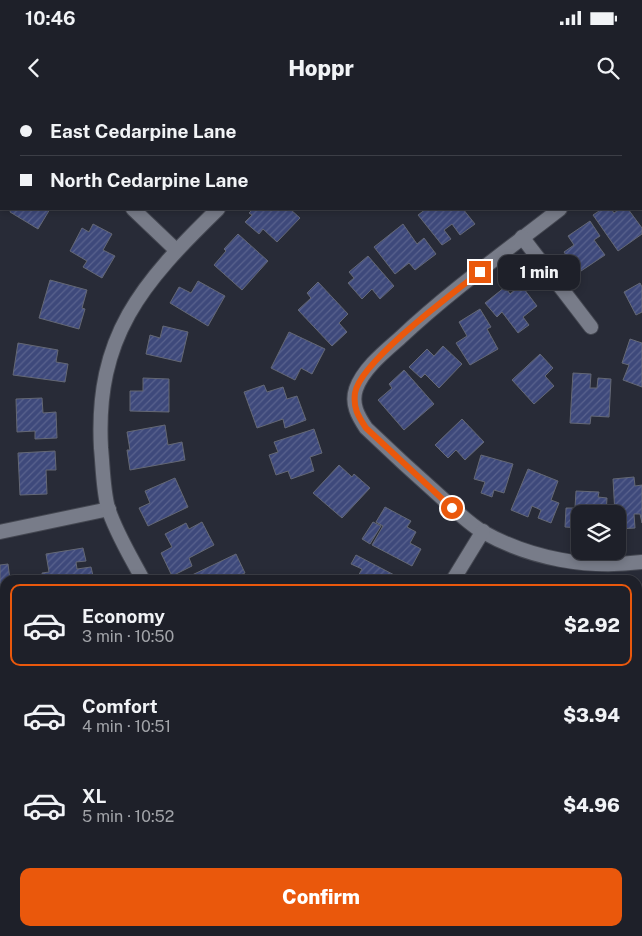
<!DOCTYPE html>
<meta charset="utf-8">
<style>
body{margin:0;font-family:"Public Sans",sans-serif;background:#262831;color:#f1f3f6;height:100vh;display:flex;flex-direction:column;font-size:19px;white-space:nowrap}
*{box-sizing:border-box;margin:0}
p{font-size:16px;color:#a1a3a8}
.icon{flex:none;width:28px;height:28px;fill:none;stroke:currentColor;stroke-width:2;stroke-linecap:round;stroke-linejoin:round}
.map{position:relative;flex:1;overflow:hidden}
.panel{position:absolute;left:0px;top:475px;width:642px;height:361px;display:flex;flex-direction:column;background:#1e2029;border-radius:15px 15px 0 0;box-shadow:0 2px 8px #0003,0 0 0 1px #3c3e46}
.panel>*{flex:none}
.banner{position:absolute;left:0px;top:0px;width:642px;height:110px;box-shadow:0 2px 8px #0003,0 0 0 1px #3c3e46;display:grid;align-content:center;height:110px;padding:0 20px;background:#1e2029}
.tools{position:absolute;left:571px;top:405px;display:grid;gap:10px}
.tools a{display:grid;place-items:center;width:55px;height:55px;border-radius:10px;background:#1e2029;box-shadow:0 2px 8px #0003,0 0 0 1px #3c3e46;font-size:25px}
.end{position:absolute;width:22px;height:22px;margin:-11px;border:6px solid #ea580c;background:#fff;box-shadow:0 0 0 2px #fff}
.from{border-radius:50%}
.bubble{position:absolute;height:35px;border-radius:10px;background:#1e2029;box-shadow:0 2px 8px #0003,0 0 0 1px #3c3e46;font-size:16px;font-weight:800;line-height:35px;text-align:center}
.banner b{display:flex;align-items:center;gap:18px;height:48px;font-size:19px}
.banner b+b{border-top:1px solid #3c3e46}
.banner i{width:12px;height:12px;background:#f1f3f6}
ul{padding:9px 0 0;list-style:none}
li{display:flex;align-items:center;gap:15px;height:82px;margin:0 10px 8px;padding:0 10px;border:2px solid transparent;border-radius:10px}
li div{flex:1}
li b{display:block;font-size:19px}
li em{font-style:normal;font-weight:800}
li.on{border-color:#ea580c}
li>.icon{width:45px;height:45px;stroke-width:1.5}
.button{display:flex;gap:10px;margin-top:auto;padding:10px 20px}
.button a{flex:1;height:58px;border-radius:10px;background:#ea580c;color:#fff;font-size:20px;font-weight:800;line-height:58px;text-align:center}
.status{display:flex;justify-content:space-between;align-items:center;height:35px;padding:0 25px;background:#1e2029;direction:ltr}
.status svg{height:14px;fill:currentColor}
header{display:flex;justify-content:space-between;align-items:center;height:65px;padding:0 20px;background:#1e2029;font-size:22px;font-weight:800}
.map>svg:first-child{display:block}
</style>
<div class="status"><b>10:46</b><svg viewBox="0 0 49 12"><path d="M0 12V9h3v3zM5 12V6h3v6zM10 12V3h3v9zM15 12V0h3v12zM26 1h20v11H26zM47 4h2v5h-2z"/></svg></div>
<header><svg class="icon" aria-label="back" viewBox="0 0 24 24"><path d="M15 5l-7 7 7 7"/></svg>Hoppr<svg class="icon" aria-label="search" viewBox="0 0 24 24"><circle cx="10" cy="10" r="6"/><path d="M15 15l6 6"/></svg></header>
<div class="map">
<svg width="642" height="836" viewBox="0 0 642 836">
<defs>
<pattern id="building-hatch" width="6" height="6" patternUnits="userSpaceOnUse" patternTransform="scale(1.25)"><rect width="6" height="6" fill="#3e497b"/><path d="M-1 1l2-2M0 6l6-6M5 7l2-2" fill="none" stroke="#5a638e"/></pattern>
</defs>
<rect width="100%" height="100%" fill="#282b37"/>
<g fill="url(#building-hatch)" stroke="#646875">
<polygon points="38,0 70,0 38,1"/>
<polygon points="11,109 50,109 38,129 10,112"/>
<polygon points="253,109 269,109 272,111 273,109 290,109 300,118 277,142 263,129 259,134 245,122 252,115 249,113"/>
<polygon points="426,109 463,109 475,124 460,135 452,124 444,130 451,139 442,145 418,115"/>
<polygon points="602,109 611,109 614,113 620,109 628,109 642,128 642,134 618,151 593,115"/>
<polygon points="590,121 600,136 594,140 605,155 578,173 564,152 574,145 568,136"/>
<polygon points="93,124 112,134 103,150 115,156 102,178 83,167 87,161 70,151 82,128 89,132"/>
<polygon points="403,124 417,144 424,138 436,154 415,170 409,163 395,174 374,147"/>
<polygon points="238,134 268,161 242,190 214,165 226,151 224,149"/>
<polygon points="368,156 394,186 380,199 372,189 362,199 348,183 354,178 349,172"/>
<polygon points="50,180 87,190 82,208 85,209 79,229 39,218"/>
<polygon points="198,181 225,196 208,226 170,203 179,187 191,193"/>
<polygon points="318,182 348,214 339,223 347,232 332,246 298,210 311,198 307,193"/>
<polygon points="640,183 642,187 642,212 636,215 624,192"/>
<polygon points="521,185 537,206 523,217 529,225 518,233 502,212 497,217 485,203 505,187 510,194"/>
<polygon points="480,209 491,227 487,229 498,249 470,265 456,243 467,236 459,222"/>
<polygon points="163,226 188,232 181,262 146,254 150,235 160,238"/>
<polygon points="289,232 325,249 312,274 301,268 295,280 271,268"/>
<polygon points="630,239 642,243 642,287 623,280 629,265 622,263"/>
<polygon points="18,243 58,250 56,262 68,264 65,282 13,275"/>
<polygon points="443,246 462,264 439,288 425,274 421,278 409,267 427,249 434,256"/>
<polygon points="540,254 553,268 545,276 554,286 534,304 512,280"/>
<polygon points="404,270 434,304 404,330 378,300 392,288 389,284"/>
<polygon points="573,273 591,274 590,288 597,288 598,278 611,279 609,317 591,316 590,324 570,323"/>
<polygon points="143,278 169,279 169,312 130,311 130,291 143,291"/>
<polygon points="264,285 267,292 283,287 287,299 297,296 306,320 285,328 283,319 257,328 244,292"/>
<polygon points="42,298 43,313 56,312 57,338 35,339 35,331 17,332 16,299"/>
<polygon points="462,319 484,342 465,360 456,350 448,358 435,345"/>
<polygon points="165,325 168,345 182,342 185,360 130,370 127,350 130,350 127,332"/>
<polygon points="314,329 322,353 310,357 314,371 291,379 288,371 276,375 269,355 278,352 274,342"/>
<polygon points="55,351 56,370 46,370 47,394 20,395 18,353"/>
<polygon points="481,355 513,364 504,393 494,390 492,397 481,393 485,382 474,379"/>
<polygon points="339,365 352,377 354,374 370,388 342,418 313,393"/>
<polygon points="528,369 558,381 551,400 559,403 551,423 538,418 541,410 532,406 528,417 511,410"/>
<polygon points="634,377 635,386 642,385 642,423 640,414 634,414 635,428 618,429 618,414 615,414 613,379"/>
<polygon points="175,378 188,407 148,426 139,408 150,403 145,391"/>
<polygon points="576,391 599,392 598,397 607,398 606,414 580,414 580,428 565,427 566,408 575,408"/>
<polygon points="385,407 411,421 407,427 416,432 410,443 421,449 412,466 372,445 383,426 376,422"/>
<polygon points="202,422 214,445 189,458 192,466 172,476 161,453 172,447 165,434 186,423 189,429"/>
<polygon points="373,422 381,426 370,444 362,439"/>
<polygon points="83,448 86,461 76,462 77,469 91,467 94,480 43,480 42,473 49,472 46,454"/>
<polygon points="236,454 245,473 238,476 239,480 191,480 190,476"/>
<polygon points="356,455 400,478 399,480 356,480 362,469 351,464"/>
<polygon points="8,464 10,480 5,480 5,510 0,510 0,465"/>
<polygon points="494,476 506,480 493,480"/>
<polygon points="642,501 642,527 638,527 638,502"/>
<polygon points="642,608 642,646 641,642 638,642 638,609"/>
<polygon points="0,710 4,710 0,733"/>
<polygon points="162,831 184,831 182,836 161,836 160,835"/>
<polygon points="212,831 248,831 254,834 253,836 210,836"/>
</g>
<g fill="none" stroke-linecap="round" stroke-linejoin="round">
<defs>
<g id="minor">
<polyline points="294,1 294,0"/>
<polyline points="641,32 642,31"/>
<polyline points="0,34 1,34"/>
<polyline points="133,109 176,150"/>
<path d="M560 109C506 151 450 191 400 238 384 252 363 269 356 289 351 304 358 316 366 328 391 352 416 375 442 398 455 410 468 423 483 432 531 459 588 469 642 462"/>
<polyline points="522,137 591,227"/>
<polyline points="0,432 109,409"/>
<path d="M143 480C131 457 116 433 108 408 103 389 103 368 101 348 95 236 142 183 218 109"/>
<polyline points="453,480 483,431"/>
<polyline points="638,694 642,693"/>
<polyline points="0,785 5,787"/>
<polyline points="93,831 101,836"/>
<polyline points="19,836 24,831"/>
</g>
<g id="secondary">
<polyline points="0,614 5,616"/>
<polyline points="0,646 5,648"/>
<polyline points="436,831 447,836"/>
<polyline points="506,831 517,836"/>
</g>
</defs>
<use href="#minor" stroke="#444751" stroke-width="16"/>
<use href="#secondary" stroke="#444751" stroke-width="22"/>
<use href="#minor" stroke="#787c89" stroke-width="14"/>
<use href="#secondary" stroke="#7981a0" stroke-width="20"/>
</g>
<g fill="none" stroke-linecap="round" stroke-linejoin="round">
<path stroke="#ea580c" stroke-width="6" d="M452 408 366 328C358 316 353 308 355 293 360 262 453 193 480 172"/>
</g>
</svg>
<div class="tools">
<a><svg class="icon" aria-label="layers" viewBox="0 0 24 24"><path d="M12 4l9 5-9 5-9-5zM3 14l9 5 9-5"/></svg></a>
</div>
<i class="end from" style="left:452px;top:408px"></i>
<i class="end" style="left:480px;top:172px"></i>
<div class="bubble" style="left:498px;top:155px;width:82px">1 min</div>
<div class="banner">
<b><i class="from"></i>East Cedarpine Lane</b>
<b><i></i>North Cedarpine Lane</b>
</div>
<section class="panel">
<ul>
<li class="on"><svg class="icon" aria-label="car" viewBox="0 0 24 24"><path d="M5 17H2v-5l4-1 3-4h7l3 4 3 1v5h-3M9 17h6M6 11h13"/><circle cx="7" cy="17" r="2"/><circle cx="17" cy="17" r="2"/></svg><div><b>Economy</b><p>3 min · 10:50</p></div><em>$2.92</em></li>
<li><svg class="icon" aria-label="car" viewBox="0 0 24 24"><path d="M5 17H2v-5l4-1 3-4h7l3 4 3 1v5h-3M9 17h6M6 11h13"/><circle cx="7" cy="17" r="2"/><circle cx="17" cy="17" r="2"/></svg><div><b>Comfort</b><p>4 min · 10:51</p></div><em>$3.94</em></li>
<li><svg class="icon" aria-label="car" viewBox="0 0 24 24"><path d="M5 17H2v-5l4-1 3-4h7l3 4 3 1v5h-3M9 17h6M6 11h13"/><circle cx="7" cy="17" r="2"/><circle cx="17" cy="17" r="2"/></svg><div><b>XL</b><p>5 min · 10:52</p></div><em>$4.96</em></li>
</ul>
<div class="button"><a>Confirm</a></div>
</section>
</div>
